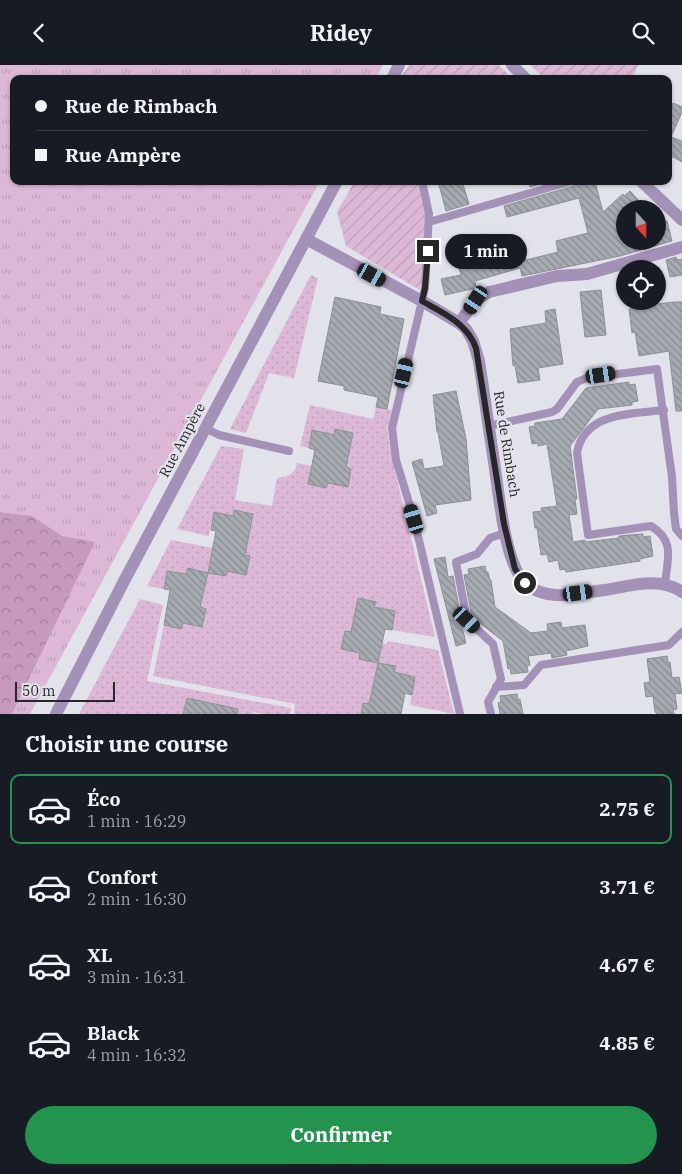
<!DOCTYPE html>
<html lang="fr">
<meta charset="utf-8">
<style>
body{margin:0;font-family:"IBM Plex Serif",serif;background:#242831;color:#f1f3f6;height:100vh;display:flex;flex-direction:column;font-size:19px;white-space:nowrap}
*{box-sizing:border-box;margin:0}
p{font-size:16px;color:#9ea1a6}
.icon{flex:none;width:28px;height:28px;fill:none;stroke:currentColor;stroke-width:2;stroke-linecap:round;stroke-linejoin:round}
.map{position:relative;height:649px;overflow:hidden}
.side{display:flex;flex-direction:column;background:#171b24;flex:1}
.side>*{flex:none}
.guide{position:absolute;left:10px;top:10px;width:662px;height:110px;border-radius:10px;box-shadow:0 1px 4px #0004;display:grid;align-content:center;height:110px;padding:0 25px;background:#171b24}
.needle{width:32px;rotate:159deg}
.controls{position:absolute;left:616px;top:135px;display:grid;gap:10px}
.controls a{display:grid;place-items:center;width:50px;height:50px;border-radius:50%;background:#171b24;box-shadow:0 1px 4px #0004;font-size:25px}
.scale{position:absolute;left:15px;bottom:12px;width:100px;box-sizing:border-box;padding-left:5px;border:2px solid #27272a;border-top:0;font-size:14px;line-height:18px;white-space:nowrap;color:#27272a;-webkit-text-stroke:4px #e1e2ea;paint-order:stroke}
.end{position:absolute;width:22px;height:22px;margin:-11px;border:6px solid #27272a;background:#fff;box-shadow:0 0 0 2px #fff}
.from{border-radius:50%}
.bubble{position:absolute;height:35px;border-radius:18px;background:#171b24;box-shadow:0 1px 4px #0004;font-size:16px;font-weight:700;line-height:35px;text-align:center}
.car{position:absolute;width:15px;height:30px;margin:-15px -8px;border-radius:6px;box-shadow:0 0 4px 1px #0007;background:linear-gradient(#222 24%,#8ab4d8 0 40%,#222 0 76%,#8ab4d8 0 86%,#222 0)}
.guide b{display:flex;align-items:center;gap:18px;height:48px;font-size:19px}
.guide b+b{border-top:1px solid #363941}
.guide i{width:12px;height:12px;background:#f1f3f6}
ul{padding:0;list-style:none}
li{display:flex;align-items:center;gap:15px;height:70px;margin:0 10px 8px;padding:0 15px;border:2px solid transparent;border-radius:10px}
li div{flex:1}
li b{display:block;font-size:19px}
li em{font-style:normal;font-weight:700}
li.on{border-color:#23944e}
li>.icon{width:45px;height:45px;stroke-width:1.5}
h2{padding:0 25px;font-size:22px;line-height:60px}
.button{display:flex;gap:10px;margin-top:auto;padding:10px 25px}
.button a{flex:1;height:58px;border-radius:30px;background:#23944e;color:#fff;font-size:20px;font-weight:700;line-height:58px;text-align:center}
header{display:flex;justify-content:space-between;align-items:center;height:65px;padding:0 25px;background:#171b24;font-size:22px;font-weight:700}
.map>svg:first-child{display:block}
</style>
<header><svg class="icon" aria-label="back" viewBox="0 0 24 24"><path d="M15 5l-7 7 7 7"/></svg>Ridey<svg class="icon" aria-label="search" viewBox="0 0 24 24"><circle cx="10" cy="10" r="6"/><path d="M15 15l6 6"/></svg></header>
<div class="map">
<svg width="682" height="649" viewBox="0 0 682 649">
<defs>
<pattern id="grass-tufts" width="24" height="20" patternUnits="userSpaceOnUse" patternTransform="scale(1.25)"><rect width="24" height="20" fill="#dcb8d6"/><path d="M3 7l-1-3M5 7V3M7 7l1-3M15 17l-1-3M17 17v-4M19 17l1-3" fill="none" stroke="#bd9eb8"/></pattern>
<pattern id="forest-crowns" width="20" height="18" patternUnits="userSpaceOnUse" patternTransform="scale(1.25)"><rect width="20" height="18" fill="#c59abd"/><path d="M2 6a3 3 0 1 1 6 0M12 15a3 3 0 1 1 6 0" fill="none" stroke="#a07e9a"/></pattern>
<pattern id="park-dots" width="8" height="8" patternUnits="userSpaceOnUse" patternTransform="scale(1.25)"><rect width="8" height="8" fill="#dcb8d6"/><path d="M2 2h.1M6 6h.1" fill="none" stroke="#bd9eb8" stroke-width="1.8" stroke-linecap="round"/></pattern>
<pattern id="garden-furrows" width="10" height="10" patternUnits="userSpaceOnUse" patternTransform="scale(1.25)"><rect width="10" height="10" fill="#dcb8d6"/><path d="M-1 1l2-2M0 10L10 0M9 11l2-2" fill="none" stroke="#bd9eb8"/></pattern>
<pattern id="building-back-hatch" width="6" height="6" patternUnits="userSpaceOnUse" patternTransform="scale(1.25)"><rect width="6" height="6" fill="#a6abb1"/><path d="M-1 5l2 2M0 0l6 6M5-1l2 2" fill="none" stroke="#878b90"/></pattern>
</defs>
<rect width="100%" height="100%" fill="#e1e2ea"/>
<polygon fill="url(#grass-tufts)" points="0,0 383,0 376,14 14,14 14,116 320,116 30,649 12,649 94,477 62,472 32,451 0,447"/>
<polygon fill="url(#forest-crowns)" points="0,447 32,451 62,471 95,477 12,649 0,649"/>
<g fill="url(#park-dots)">
<polygon points="311,210 318,213 294,313 269,308 246,368 230,364"/>
<path d="M310 340 373 354 376 342 392 345 387 364 392 394 435 572 392 565 395 546 374 542 375 537 358 533 351 567 345 566 341 584 360 588 382 578 387 579 388 576 438 585 454 649 410 640 415 612 394 607 395 601 378 598 369 639 363 638 361 649H294L295 639 153 611 164 560 181 563 183 558 202 562 206 544 200 542 208 508 188 504 186 509 167 506 164 524 147 521 171 475 213 483 208 508 226 511 227 506 246 509 250 492 245 490 253 449 235 445 233 451 214 447 209 471 177 464 221 381 244 384 235 435 272 441 277 413C288 412 295 409 297 398L312 401 309 419 326 423 328 418 348 421 351 404 346 402 353 368 335 364 334 370 312 365 309 383 300 381Z"/>
<polygon points="140,534 163,540 147,616 291,643 290,649 263,649 254,647 253,649 220,649 187,633 183,649 79,649"/>
</g>
<g fill="url(#garden-furrows)">
<polygon points="409,0 499,0 508,9 492,14 399,14"/>
<polygon points="530,0 638,0 632,14 545,14"/>
<polygon points="355,116 418,116 426,152 423,206 420,225 346,181 337,147"/>
</g>
<g fill="url(#building-back-hatch)" stroke="#8b9096">
<polygon points="673,38 682,42 682,47 671,72 682,76 682,97 669,90 669,48"/>
<polygon points="438,116 462,116 469,139 446,146"/>
<polygon points="528,116 551,116 530,122"/>
<polygon points="578,116 580,116 581,121 595,117 603,147 623,129 624,131 630,126 642,139 637,144 625,144 625,176 658,176 658,165 659,164 658,158 667,156 672,176 620,191 522,211 520,203 475,216 476,223 445,230 441,214 461,210 452,177 482,169 488,194 508,189 505,178 521,173 526,195 558,187 556,176 588,168 579,133 507,152 504,141 574,121"/>
<polygon points="676,192 677,195 682,194 682,210 670,212 666,195"/>
<polygon points="601,225 606,270 585,272 580,227"/>
<polygon points="335,232 381,242 380,249 404,254 387,344 376,342 378,332 344,325 344,321 318,316"/>
<polygon points="674,237 682,237 682,346 676,346 669,286 639,291 635,267 632,268 629,244 641,242 641,241"/>
<polygon points="555,244 563,299 538,303 540,315 518,318 515,300 513,301 510,264 546,258 545,246"/>
<polygon points="629,317 629,320 635,319 638,336 632,337 632,340 598,344 570,381 577,434 575,434 577,449 569,450 573,477 585,475 585,477 619,473 619,471 629,470 643,469 643,472 650,471 653,491 640,494 640,496 607,501 566,507 565,504 560,505 558,495 549,497 547,489 541,490 537,463 535,463 533,447 542,446 541,443 557,441 547,379 538,381 538,378 532,379 529,362 535,361 535,358 562,354 586,323"/>
<polygon points="456,326 466,374 471,435 435,440 437,448 427,451 412,397 422,394 424,404 444,401 438,367 437,367 433,330"/>
<polygon points="335,364 353,368 346,402 351,404 348,422 328,418 326,423 308,419 315,385 309,383 312,365 334,370"/>
<polygon points="234,445 253,449 245,490 250,491 246,510 227,506 226,511 208,508 216,466 211,465 214,447 233,451"/>
<polygon points="445,492 448,512 453,511 459,543 457,542 466,578 456,581 434,494"/>
<polygon points="485,501 486,507 488,507 490,515 491,515 495,542 531,568 548,566 547,559 561,557 562,563 585,560 588,581 566,586 567,590 552,593 551,588 528,591 530,600 527,601 528,607 511,609 510,603 508,604 503,576 472,552 464,510 469,509 468,504"/>
<polygon points="188,503 208,508 200,542 206,544 202,562 183,558 181,564 164,560 170,525 164,524 167,506 186,509"/>
<polygon points="358,533 376,537 374,542 395,546 392,565 385,564 378,598 359,594 360,588 341,584 345,566 351,567"/>
<polygon points="667,591 668,597 670,597 672,613 679,612 682,628 675,629 677,644 673,645 674,649 657,649 655,647 653,631 646,632 644,618 650,617 647,594"/>
<polygon points="378,598 396,601 394,607 415,612 412,630 405,628 401,649 361,649 363,638 369,639"/>
<polygon points="517,629 518,635 520,634 523,649 500,649 498,638 501,637 500,631"/>
<polygon points="187,633 238,644 237,649 183,649"/>
</g>
<g fill="none" stroke-linecap="round" stroke-linejoin="round">
<g stroke="#a391b7" stroke-width="8">
<polyline points="422,116 429,149 425,223 392,363 396,395 414,454 460,649"/>
<polyline points="429,157 572,116"/>
<path d="M664 345C631 349 584 347 577 388L588 470 651 461C676 476 667 495 665 519"/>
<polyline points="489,361 552,347 557,344 577,317 587,313 657,304 672,412 674,448 676,464 682,471"/>
<polyline points="205,363 219,370 289,386"/>
<polyline points="496,622 524,620 541,600 669,580 682,567"/>
<polyline points="491,649 488,637 501,614 493,579 467,555 456,497 477,489 490,473 505,468"/>
</g>
<g stroke="#a391b7" stroke-width="12">
<polyline points="512,0 526,14"/>
<polyline points="392,14 399,0"/>
<polyline points="641,116 682,155"/>
<path d="M306 174 422 236 459 258 466 264 473 276 479 296C484 330 489 364 494 397 499 427 504 497 525 518 547 538 579 528 605 525 630 521 659 511 682 527"/>
<polyline points="459,258 476,235 489,227 557,211 587,209 682,182"/>
<polyline points="56,649 123,518 337,116"/>
</g>
</g>
<g fill="none" stroke-linecap="round" stroke-linejoin="round">
<path stroke="#27272a" stroke-width="6" d="M428 186 425 223 422 236C443 248 467 258 476 283L504 459 515 504 525 518"/>
</g>
<g text-anchor="middle" dominant-baseline="central" stroke-width="4.5" stroke-linejoin="round" paint-order="stroke">
<g font-size="14" fill="#27272a" stroke="#e1e2ea">
<text transform="translate(182 375) rotate(-62)">Rue Ampère</text>
<text transform="translate(507 379) rotate(81)">Rue de Rimbach</text>
</g>
</g>
</svg>
<div class="controls">
<a><svg class="needle" viewBox="-14 -14 28 28"><path d="M0-13l5 13h-10z" fill="#e53935"/><path d="M0 13l5-13h-10z" fill="#9ea1a6"/></svg></a>
<a><svg class="icon" aria-label="locate" viewBox="0 0 24 24"><circle cx="12" cy="12" r="6"/><path d="M12 2v4M12 18v4M2 12h4M18 12h4"/></svg></a>
</div>
<div class="scale">50 m</div>
<i class="end from" style="left:525px;top:518px"></i>
<i class="end" style="left:428px;top:186px"></i>
<div class="bubble" style="left:445px;top:169px;width:82px">1 min</div>
<i class="car" style="left:372px;top:210px;rotate:119deg"></i>
<i class="car" style="left:476px;top:235px;rotate:213deg"></i>
<i class="car" style="left:404px;top:308px;rotate:13deg"></i>
<i class="car" style="left:601px;top:310px;rotate:81deg"></i>
<i class="car" style="left:414px;top:454px;rotate:343deg"></i>
<i class="car" style="left:578px;top:528px;rotate:82deg"></i>
<i class="car" style="left:467px;top:555px;rotate:133deg"></i>
<div class="guide">
<b><i class="from"></i>Rue de Rimbach</b>
<b><i></i>Rue Ampère</b>
</div>
</div>
<section class="side">
<h2>Choisir une course</h2>
<ul>
<li class="on"><svg class="icon" aria-label="car" viewBox="0 0 24 24"><path d="M5 17H2v-5l4-1 3-4h7l3 4 3 1v5h-3M9 17h6M6 11h13"/><circle cx="7" cy="17" r="2"/><circle cx="17" cy="17" r="2"/></svg><div><b>Éco</b><p>1 min · 16:29</p></div><em>2.75 €</em></li>
<li><svg class="icon" aria-label="car" viewBox="0 0 24 24"><path d="M5 17H2v-5l4-1 3-4h7l3 4 3 1v5h-3M9 17h6M6 11h13"/><circle cx="7" cy="17" r="2"/><circle cx="17" cy="17" r="2"/></svg><div><b>Confort</b><p>2 min · 16:30</p></div><em>3.71 €</em></li>
<li><svg class="icon" aria-label="car" viewBox="0 0 24 24"><path d="M5 17H2v-5l4-1 3-4h7l3 4 3 1v5h-3M9 17h6M6 11h13"/><circle cx="7" cy="17" r="2"/><circle cx="17" cy="17" r="2"/></svg><div><b>XL</b><p>3 min · 16:31</p></div><em>4.67 €</em></li>
<li><svg class="icon" aria-label="car" viewBox="0 0 24 24"><path d="M5 17H2v-5l4-1 3-4h7l3 4 3 1v5h-3M9 17h6M6 11h13"/><circle cx="7" cy="17" r="2"/><circle cx="17" cy="17" r="2"/></svg><div><b>Black</b><p>4 min · 16:32</p></div><em>4.85 €</em></li>
</ul>
<div class="button"><a>Confirmer</a></div>
</section>
